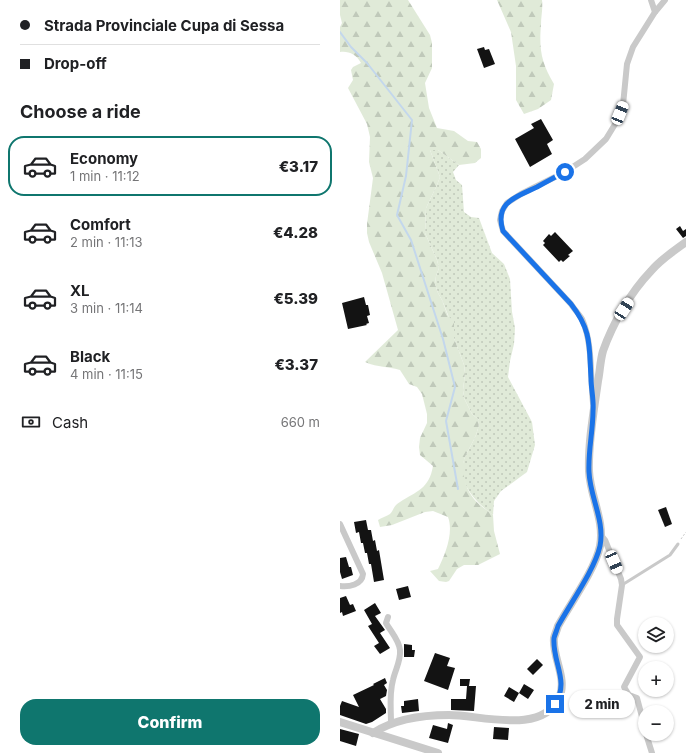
<!DOCTYPE html>
<meta charset="utf-8">
<style>
body{margin:0;font-family:Inter,sans-serif;background:#f6f6f6;color:#202124;height:100vh;display:flex;flex-direction:column;font-size:15px;white-space:nowrap}
*{box-sizing:border-box;margin:0}
p{font-size:13px;color:#757577}
.icon{flex:none;width:22px;height:22px;fill:none;stroke:currentColor;stroke-width:2;stroke-linecap:round;stroke-linejoin:round}
.map{position:relative;flex:1;overflow:hidden}
.side{display:flex;flex-direction:column;background:#fff;width:340px}
.side>*{flex:none}
.guide{display:grid;align-content:center;height:88px;padding:0 20px;background:#fff}
.fabs{position:absolute;left:298px;top:617px;display:grid;gap:8px}
.fabs a{display:grid;place-items:center;width:36px;height:36px;border-radius:50%;background:#fff;box-shadow:0 1px 3px #0004;font-size:20px}
.end{position:absolute;width:18px;height:18px;margin:-9px;border:5px solid #1a73e8;background:#fff;box-shadow:0 0 0 2px #fff}
.from{border-radius:50%}
.bubble{position:absolute;height:28px;border-radius:14px;background:#fff;box-shadow:0 1px 3px #0004;font-size:13px;font-weight:800;line-height:28px;text-align:center}
.car{position:absolute;width:12px;height:24px;margin:-12px -6px;border-radius:5px;box-shadow:0 0 3px 1px #0007;background:linear-gradient(#fff 24%,#345 0 40%,#fff 0 76%,#345 0 86%,#fff 0)}
.guide b{display:flex;align-items:center;gap:14px;height:38px;font-size:15px}
.guide b+b{border-top:1px solid #e0e0e0}
.guide i{width:10px;height:10px;background:#202124}
ul{padding:0;list-style:none}
li{display:flex;align-items:center;gap:12px;height:60px;margin:0 8px 6px;padding:0 12px;border:2px solid transparent;border-radius:16px}
li div{flex:1}
li b{display:block;font-size:15px}
li em{font-style:normal;font-weight:800}
li.on{border-color:#0f766e}
li>.icon{width:36px;height:36px;stroke-width:1.5}
h2{padding:0 20px;font-size:18px;line-height:48px}
.pay{display:flex;align-items:center;gap:10px;height:44px;padding:0 20px;font-size:15px}
.pay p{margin-inline-start:auto}
.button{display:flex;gap:8px;margin-top:auto;padding:8px 20px}
.button a{flex:1;height:46px;border-radius:16px;background:#0f766e;color:#fff;font-size:16px;font-weight:800;line-height:46px;text-align:center}
main{display:flex;flex:1;min-height:0}
.map>svg:first-child{display:block}
</style>
<main>
<section class="side">
<div class="guide">
<b><i class="from"></i>Strada Provinciale Cupa di Sessa</b>
<b><i></i>Drop-off</b>
</div>
<h2>Choose a ride</h2>
<ul>
<li class="on"><svg class="icon" aria-label="car" viewBox="0 0 24 24"><path d="M5 17H2v-5l4-1 3-4h7l3 4 3 1v5h-3M9 17h6M6 11h13"/><circle cx="7" cy="17" r="2"/><circle cx="17" cy="17" r="2"/></svg><div><b>Economy</b><p>1 min · 11:12</p></div><em>€3.17</em></li>
<li><svg class="icon" aria-label="car" viewBox="0 0 24 24"><path d="M5 17H2v-5l4-1 3-4h7l3 4 3 1v5h-3M9 17h6M6 11h13"/><circle cx="7" cy="17" r="2"/><circle cx="17" cy="17" r="2"/></svg><div><b>Comfort</b><p>2 min · 11:13</p></div><em>€4.28</em></li>
<li><svg class="icon" aria-label="car" viewBox="0 0 24 24"><path d="M5 17H2v-5l4-1 3-4h7l3 4 3 1v5h-3M9 17h6M6 11h13"/><circle cx="7" cy="17" r="2"/><circle cx="17" cy="17" r="2"/></svg><div><b>XL</b><p>3 min · 11:14</p></div><em>€5.39</em></li>
<li><svg class="icon" aria-label="car" viewBox="0 0 24 24"><path d="M5 17H2v-5l4-1 3-4h7l3 4 3 1v5h-3M9 17h6M6 11h13"/><circle cx="7" cy="17" r="2"/><circle cx="17" cy="17" r="2"/></svg><div><b>Black</b><p>4 min · 11:15</p></div><em>€3.37</em></li>
</ul>
<div class="pay"><svg class="icon" aria-label="cash" viewBox="0 0 24 24"><path d="M3 7h18v10H3z"/><circle cx="12" cy="12" r="2"/></svg>Cash<p>660 m</p></div>
<div class="button"><a>Confirm</a></div>
</section>
<div class="map">
<svg width="346" height="753" viewBox="0 0 346 753">
<defs>
<pattern id="grass-dots" width="8" height="8" patternUnits="userSpaceOnUse"><rect width="8" height="8" fill="#e0ead8"/><path d="M2 2h.1M6 6h.1" fill="none" stroke="#c0c9ba" stroke-width="1.8" stroke-linecap="round"/></pattern>
<pattern id="forest-firs" width="22" height="20" patternUnits="userSpaceOnUse"><rect width="22" height="20" fill="#e0ead8"/><path d="M5 1l3.5 6h-7zM16 11l3.5 6h-7z" fill="#c0c9ba"/></pattern>
</defs>
<rect width="100%" height="100%" fill="#fff"/>
<path fill="url(#grass-dots)" d="M90 150H98L119 165 113 172 116 180 122 185 124 212 131 217 139 218 152 253 164 264 170 279 172 312 175 328 174 344 170 361 168 377 192 422 195 445 187 472 161 491 154 501 153 515C136 502 115 482 125 457 131 444 139 434 139 420L132 414 124 398 123 390 125 373 124 365 114 338V330L102 300 98 293 95 284 96 276 99 268 97 260 85 233 86 208 97 185 100 177Z"/>
<g fill="url(#forest-firs)">
<path d="M0 0H68L90 35 92 43V68L85 83 89 108 97 128 114 131 128 141 137 142 141 149V158L135 163 119 165 98 150H90L100 177 97 185 86 208 85 233 97 260 99 268 96 276 95 284 98 293 102 300 108 316 114 321V338L124 365 125 373 123 390 124 398 132 414 139 420C139 434 131 444 125 457 120 470 125 488 134 499 139 505 147 510 153 515L154 531 160 554 138 565H124L117 569 109 581 106 582 99 581 90 571 98 569C105 555 114 533 108 517L93 511 85 512 52 525 40 527 38 520C41 518 47 516 50 514 54 510 53 506 60 502 77 491 89 489 93 466L80 455 79 447 80 438 87 423V414L82 394 77 387 69 384 60 370C47 366 39 368 25 362L58 330 42 273 29 242 27 233V224L33 178 29 162 30 137 27 124 8 88 13 80 11 70 13 67 21 63C16 54 9 51 0 52V27L2 23 0 15Z"/>
<path d="M157 0H202C203 9 201 16 201 25 199 49 201 62 214 84L211 100 198 109 184 114 176 100V66L171 32Z"/>
</g>
<g fill="none" stroke-linecap="round" stroke-linejoin="round">
<polyline stroke="#c3d7ec" stroke-width="2" points="0,32 11,47 27,63 72,120 66,176 57,215 71,240 103,339 115,387 106,421 118,489"/>
</g>
<g fill="#131313">
<polygon points="144,47 145,50 149,49 155,64 144,68 137,49"/>
<polygon points="201,119 213,140 207,144 212,154 190,167 175,139 194,128 191,124"/>
<polygon points="340,226 343,231 346,229 346,236 343,238 336,229"/>
<polygon points="215,232 233,251 228,255 230,256 223,262 221,260 219,262 203,245 205,243 203,241 209,234 211,236"/>
<polygon points="24,297 26,305 28,305 30,315 27,316 29,323 26,324 27,325 8,329 2,303"/>
<polygon points="326,507 332,524 325,527 318,510"/>
<polygon points="26,520 28,530 31,530 33,541 35,540 37,551 39,550 44,580 34,582 31,564 29,564 27,553 25,553 23,543 21,543 19,532 16,533 14,522"/>
<polygon points="6,557 9,567 11,567 13,575 2,579 0,572 0,558"/>
<polygon points="68,586 71,597 59,600 56,589"/>
<polygon points="6,596 10,605 13,604 16,611 3,616 2,612 0,613 0,598"/>
<polygon points="35,603 41,613 35,616 45,630 40,633 50,648 40,654 34,646 39,643 28,626 32,624 24,610"/>
<polygon points="64,644 72,645 72,650 75,650 74,657 64,657"/>
<polygon points="95,653 110,658 107,666 115,668 108,690 84,681"/>
<polygon points="197,659 203,665 193,675 187,669"/>
<polygon points="45,678 47,683 44,685 47,690 46,696 40,699 46,709 46,713 32,722 26,724 0,715 0,706 2,701 19,707 13,695 34,685 33,684"/>
<polygon points="120,679 130,679 129,686 120,686"/>
<polygon points="184,684 194,690 188,699 179,693 174,702 164,696 169,687 179,693"/>
<polygon points="127,686 136,686 134,711 111,710 111,699 126,699"/>
<polygon points="78,699 79,711 62,713 61,706 64,706 64,701"/>
<polygon points="108,723 113,725 108,743 89,738 93,725 107,729"/>
<polygon points="154,727 169,728 168,740 153,739"/>
<polygon points="0,729 19,734 16,746 0,741"/>
</g>
<g fill="none" stroke-linecap="round" stroke-linejoin="round">
<polyline stroke="#c9c9c9" stroke-width="1" stroke-dasharray="2 2" stroke-linecap="butt" points="341,539 346,532"/>
<polyline stroke="#c9c9c9" stroke-width="3" points="282,585 330,555 338,544"/>
<g stroke="#c9c9c9" stroke-width="6">
<polyline points="311,0 315,12"/>
<path d="M253 403C250 375 253 344 242 319 239 314 234 309 231 304L163 231 160 220 162 211 167 203 181 194 225 172 245 159 266 139 277 121 283 105 287 64 293 47 315 12 325 0"/>
<path d="M0 524 23 574C22 585 9 587 0 586"/>
<polyline points="261,535 265,540 281,579 282,585 277,619 277,625 300,657 284,687 289,695 297,698 305,728"/>
<path d="M48 617 46 623C51 632 59 640 60 650 61 661 55 670 53 680 49 694 51 709 51 723"/>
<polyline points="306,734 312,753"/>
</g>
<g stroke="#c9c9c9" stroke-width="8">
<polyline points="0,722 98,753"/>
<path d="M33 733C56 718 83 715 109 715 140 715 202 735 219 698 228 679 212 657 214 638 215 634 217 630 218 626 230 604 255 570 260 546 265 521 250 496 249 471 248 442 254 410 258 381 260 372 260 361 263 351 273 323 290 293 311 271 321 259 334 251 346 242"/>
</g>
</g>
<g fill="none" stroke-linecap="round" stroke-linejoin="round">
<path stroke="#1a73e8" stroke-width="5" d="M215 704C230 681 212 662 214 638 215 634 217 630 218 626 230 604 255 569 260 546 265 521 250 497 249 472 248 451 253 431 253 411 254 400 251 389 251 378 249 346 252 331 231 304L163 231C154 202 176 197 197 187 206 182 215 177 225 172"/>
</g>
</svg>
<div class="fabs">
<a><svg class="icon" aria-label="layers" viewBox="0 0 24 24"><path d="M12 4l9 5-9 5-9-5zM3 14l9 5 9-5"/></svg></a>
<a>+</a>
<a>−</a>
</div>
<i class="end from" style="left:225px;top:172px"></i>
<i class="end" style="left:215px;top:704px"></i>
<div class="bubble" style="left:229px;top:690px;width:66px">2 min</div>
<i class="car" style="left:280px;top:113px;rotate:22deg"></i>
<i class="car" style="left:284px;top:309px;rotate:33deg"></i>
<i class="car" style="left:274px;top:562px;rotate:157deg"></i>
</div>
</main>
